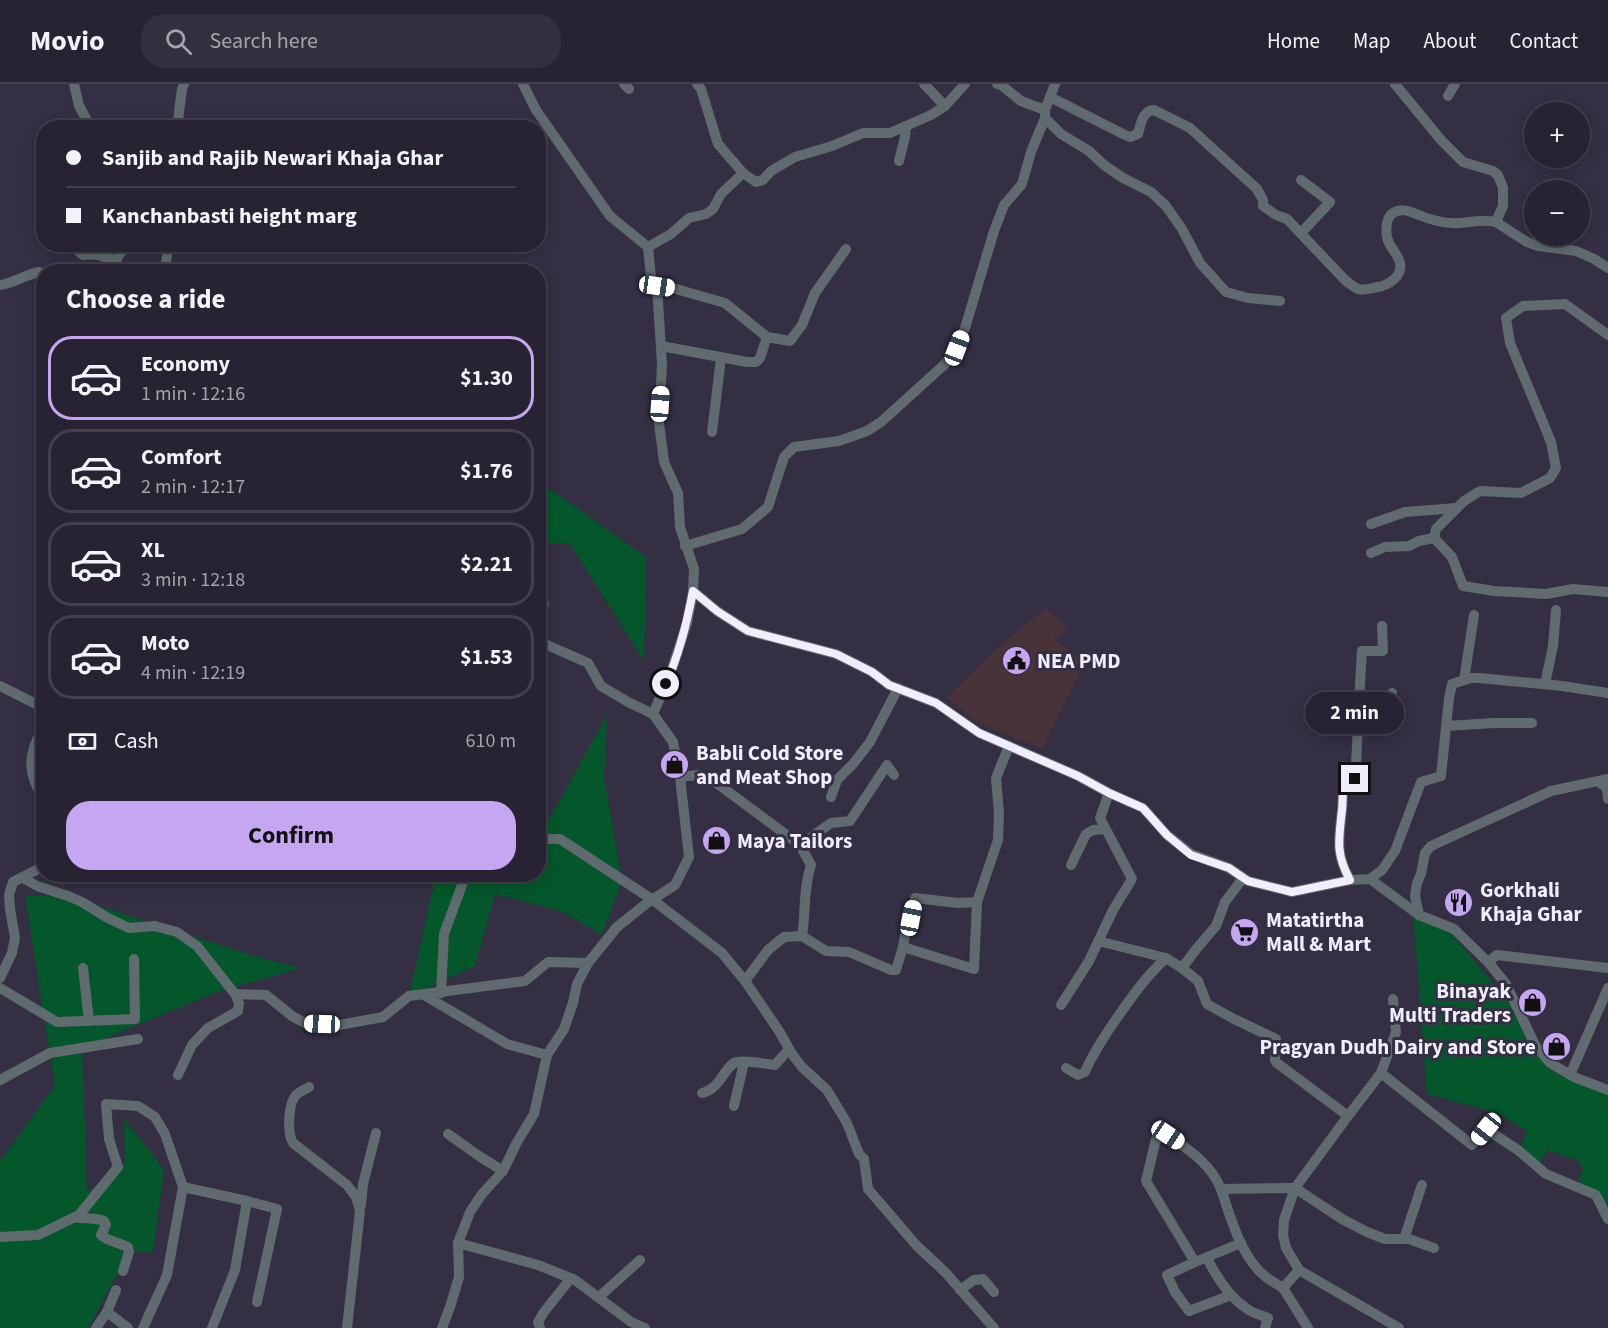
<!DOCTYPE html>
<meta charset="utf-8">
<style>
body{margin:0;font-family:"Source Sans 3",sans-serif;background:#332f3e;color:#f1f3f6;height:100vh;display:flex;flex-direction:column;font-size:22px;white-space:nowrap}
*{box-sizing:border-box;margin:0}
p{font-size:20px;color:#a4a4ac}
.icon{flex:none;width:33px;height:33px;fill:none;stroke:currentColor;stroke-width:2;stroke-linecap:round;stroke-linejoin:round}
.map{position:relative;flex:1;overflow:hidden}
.panel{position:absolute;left:36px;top:180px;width:510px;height:618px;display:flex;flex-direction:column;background:#272332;border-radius:24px;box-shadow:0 3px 15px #0003,0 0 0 2px #43404d}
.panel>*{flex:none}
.banner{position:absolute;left:36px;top:36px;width:510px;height:132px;border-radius:24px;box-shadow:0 3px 15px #0003,0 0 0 2px #43404d;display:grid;align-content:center;height:132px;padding:0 30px;background:#272332}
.buttons{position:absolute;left:1524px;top:18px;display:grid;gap:12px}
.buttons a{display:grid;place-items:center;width:66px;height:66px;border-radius:50%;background:#272332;box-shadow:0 3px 15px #0003,0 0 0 2px #43404d;font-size:30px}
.end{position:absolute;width:27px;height:27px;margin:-14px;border:8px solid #f1eefb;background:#111;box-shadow:0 0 0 3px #111}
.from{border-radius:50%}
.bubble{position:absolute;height:42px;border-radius:21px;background:#272332;box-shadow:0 3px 15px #0003,0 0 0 2px #43404d;font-size:20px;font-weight:700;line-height:42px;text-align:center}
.car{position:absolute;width:18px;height:36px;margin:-18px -9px;border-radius:8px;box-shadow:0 0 4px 2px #0007;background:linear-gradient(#fff 24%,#345 0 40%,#fff 0 76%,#345 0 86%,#fff 0)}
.banner b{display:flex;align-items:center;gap:21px;height:57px;font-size:22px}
.banner b+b{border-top:2px solid #43404d}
.banner i{width:15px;height:15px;background:#f1f3f6}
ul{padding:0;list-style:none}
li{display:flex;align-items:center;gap:18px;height:84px;margin:0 12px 9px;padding:0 18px;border:3px solid #43404d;border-radius:24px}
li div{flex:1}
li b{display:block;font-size:22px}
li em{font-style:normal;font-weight:700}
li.on{border-color:#c5a7f1}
li>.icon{width:54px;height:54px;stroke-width:1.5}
h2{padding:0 30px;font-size:27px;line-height:72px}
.pay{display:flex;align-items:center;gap:15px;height:66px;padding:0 30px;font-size:22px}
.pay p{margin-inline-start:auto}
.cta{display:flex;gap:12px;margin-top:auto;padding:12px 30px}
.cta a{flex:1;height:69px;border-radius:24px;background:#c5a7f1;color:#111;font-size:24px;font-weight:700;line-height:69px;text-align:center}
header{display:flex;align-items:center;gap:36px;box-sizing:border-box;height:84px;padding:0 30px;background:#272332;border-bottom:2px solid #43404d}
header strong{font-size:28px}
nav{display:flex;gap:33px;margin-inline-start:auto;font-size:21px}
.search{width:420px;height:54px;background:#332f3e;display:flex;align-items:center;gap:15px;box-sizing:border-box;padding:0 21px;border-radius:24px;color:#a4a4ac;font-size:22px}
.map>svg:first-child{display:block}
</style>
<header>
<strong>Movio</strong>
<div class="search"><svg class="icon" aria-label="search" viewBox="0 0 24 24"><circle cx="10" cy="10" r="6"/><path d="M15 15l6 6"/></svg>Search here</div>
<nav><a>Home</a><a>Map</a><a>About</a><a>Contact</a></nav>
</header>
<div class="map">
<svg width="1608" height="1244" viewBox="0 0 1608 1244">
<rect width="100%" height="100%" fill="#342f43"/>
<polygon fill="#483438" points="1046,524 1068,545 1054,555 1085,578 1042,665 976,638 947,613 996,565"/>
<g fill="#03572a">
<polygon points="539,399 541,399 646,473 644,577 570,460 539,458"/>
<polygon points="607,631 604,693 622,796 602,851 561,827 495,810 475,882 409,912 436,791 538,790 539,754"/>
<polygon points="25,812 68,812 261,874 301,884 214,909 82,964 87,1109 125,1077 124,1035 164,1085 153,1168 129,1168 88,1244 0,1244 0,1077 55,1002"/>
<polygon points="1413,828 1451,850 1512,921 1546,983 1562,992 1608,1010 1608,1123 1603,1116 1578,1096 1583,1085 1577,1076 1546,1066 1540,1080 1521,1062 1527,1047 1498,1029 1427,1010"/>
</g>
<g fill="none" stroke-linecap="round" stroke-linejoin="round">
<g stroke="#5f6b6f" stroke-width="10">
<polyline points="74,0 79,22 91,44"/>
<polyline points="523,0 536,26 610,132 648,163 651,193 657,202 662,281 659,339 664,378 678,409 680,443 694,485 693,507 687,539 672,585 653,630"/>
<polyline points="624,0 629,5"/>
<polyline points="697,0 701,5 718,60 743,89 756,98 763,96 771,87 795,73 832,62 863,49 890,49 931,31 945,22 965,0"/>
<polyline points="924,0 945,22"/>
<polyline points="997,0 1000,0 1021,17 1045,26"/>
<polyline points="1395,0 1441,56 1463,78 1493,87 1498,91 1503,104 1503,122 1496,138 1527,158 1538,162 1576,167 1594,175 1608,184"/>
<polyline points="1448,12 1455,0"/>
<path d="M1050 13 1123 50 1130 53 1138 50C1141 40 1142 27 1154 26L1190 44 1257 105 1263 116V122L1276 131 1287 135 1345 196C1360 208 1359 207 1378 203 1389 201 1403 192 1400 179 1398 171 1392 165 1389 159 1385 151 1385 134 1393 129 1402 123 1411 128 1419 131 1433 137 1445 140 1459 139 1472 138 1484 135 1496 138"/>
<polyline points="1045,34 1061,50 1089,67 1104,81 1123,94 1151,108 1166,122 1182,145 1200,179 1226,208 1248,214 1280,217"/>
<polyline points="177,44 182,5 184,0"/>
<polyline points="899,77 905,53 906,42"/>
<polyline points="1301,149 1330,118 1301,96"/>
<path d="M74 160 77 166 83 171C96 169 103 172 115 177"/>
<polyline points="111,160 124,165"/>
<polyline points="648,163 671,150 689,134 706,130 713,125 721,110 743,89"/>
<path d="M115 188C115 174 119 168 131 160"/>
<polyline points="166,188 166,178 169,160"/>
<path d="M0 201C13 200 24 191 39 188L44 191"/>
<polyline points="657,202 676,205 725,219 767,253 790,257 802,241 815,209 846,165"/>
<polyline points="1608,251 1565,220 1523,222 1506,234 1510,259 1551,358 1556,384 1550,394 1521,409 1480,407 1464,417 1436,445 1434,454 1452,473 1463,502 1494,507 1546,510 1573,505 1608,508"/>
<polyline points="661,262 747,278 756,278 760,274 767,253"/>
<polyline points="712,348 721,274"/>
<polyline points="1371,440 1405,428 1457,424"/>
<polyline points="685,462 742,445 768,423 784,373 794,363 839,357 867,347 881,338 945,280 957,264 965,244 994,147 1004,121 1022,100 1031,68 1045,34 1045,26 1055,0"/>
<polyline points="1371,469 1385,463 1409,462 1419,457 1434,454"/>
<polyline points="693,507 717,527 748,547 836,570 872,588 889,601 936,619 979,649 1078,692 1109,709 1143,724 1167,751 1191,770 1229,784 1248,797 1292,808 1350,796 1370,795 1419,831 1454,845 1488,878 1506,900 1535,961 1550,979 1574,993 1608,1006"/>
<polyline points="538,530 544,520"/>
<polyline points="1464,596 1474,531"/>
<polyline points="1545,600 1553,562 1556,526"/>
<polyline points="0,602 44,624"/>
<polyline points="1359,628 1388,632 1392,609"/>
<path d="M44 642C28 669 26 688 44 716"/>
<polyline points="1446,642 1494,639 1532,639"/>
<path d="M680 693 698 691 715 698 800 761 811 781C803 805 806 828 802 852"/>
<polyline points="1599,698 1607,704 1608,715"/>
<polyline points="831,713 837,696 853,680 870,658 898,604"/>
<polyline points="538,755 560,755 653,816 722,869 745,897 779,947 792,970 802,983 827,1006 847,1039 859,1070 864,1075 868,1105 917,1162 945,1188 994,1244"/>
<polyline points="800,761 831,739 850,737 887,681 894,691"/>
<polyline points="1071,781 1086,750 1093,746 1105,745"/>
<polyline points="23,794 37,802 68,812 82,818 106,833 129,844 155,842 177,848 197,862 235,910 239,919 238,927 208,944 192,961 178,991"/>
<polyline points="1243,794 1225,818 1216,842 1197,864 1182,884 1198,897 1207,920 1234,935 1276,955 1275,976 1277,979 1348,1032"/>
<polyline points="1370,795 1382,786 1395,767 1421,698 1441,692 1449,614 1452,600 1471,594 1479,594 1562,602 1608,609"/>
<path d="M1350 796C1335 769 1339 755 1342 726 1343 718 1342 710 1344 702L1355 695C1358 652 1359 610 1362 567H1383L1382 542"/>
<polyline points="1419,831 1415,812 1417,799 1421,790 1425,769 1431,762 1551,707 1608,695"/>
<polyline points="1098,857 1166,874 1182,884"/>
<path d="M903 863C905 846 912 831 915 814L958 819 977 818"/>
<polyline points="1488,878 1497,871 1608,884"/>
<polyline points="83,884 89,937"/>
<polyline points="0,894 12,869 15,854 10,825 9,811 13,798 44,782"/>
<polyline points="745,897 768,866 784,853 802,852 826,867 849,868 891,886 896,886 903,863 974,885 977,818 998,756 999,729 996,694 1009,662"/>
<polyline points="0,904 57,938 135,935 134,875"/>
<polyline points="441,909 444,850 466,790"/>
<polyline points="235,910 266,911 292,932 305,939 339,941 383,933 409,912 525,897 548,878 588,879"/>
<polyline points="424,911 507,960 547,971"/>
<polyline points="1393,915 1396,948 1381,989 1348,1032 1295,1104 1284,1136 1283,1151 1286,1164 1299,1186 1399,1244"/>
<polyline points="1061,921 1089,877 1113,826 1132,795 1100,734 1109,709"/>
<path d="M1066 984 1078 991 1085 988C1091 973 1100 960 1108 947 1126 921 1143 895 1166 874"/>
<polyline points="1381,989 1472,1061 1486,1045 1518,1066 1546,1090 1596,1111 1608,1135"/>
<polyline points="1570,991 1608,904"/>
<polyline points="0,996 50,969 138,955"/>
<path d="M309 1003C305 1006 300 1007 296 1011 288 1020 287 1049 293 1059L347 1101 356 1113 360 1127 347 1244"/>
<path d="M702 1009C722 1004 725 980 737 978 748 976 763 980 775 981L789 965"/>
<polyline points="734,1022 744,978"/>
<polyline points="448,1050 479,1072 503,1087"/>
<polyline points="183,1103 247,1117 235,1186 212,1244"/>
<path d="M1221 1105C1231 1134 1241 1174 1266 1193 1271 1197 1277 1200 1283 1204"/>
<polyline points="247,1117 277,1125 257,1218"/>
<polyline points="361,1121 363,1100 376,1049"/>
<path d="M75 1133C85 1136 94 1133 104 1137L106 1141 101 1151 107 1155 128 1163 129 1168 123 1187"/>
<polyline points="0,1153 38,1151 79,1131 118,1083 109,1055 106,1020 138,1022 155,1033 165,1050 183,1103 167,1191 143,1244"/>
<polyline points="1404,1155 1422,1101"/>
<polyline points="458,1159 538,1181 575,1196 631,1238 645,1244"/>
<path d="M1241 1159 1195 1178 1146 1097 1156 1055 1168 1051C1189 1066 1211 1080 1221 1105L1295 1104 1342 1135 1367 1148 1385 1155H1409L1434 1164"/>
<path d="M1207 1174C1216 1192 1228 1212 1246 1224 1252 1229 1261 1231 1268 1234L1265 1244"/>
<polyline points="1195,1178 1167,1191 1175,1208 1189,1227 1231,1211"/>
<polyline points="1299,1186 1283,1204 1308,1244"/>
<polyline points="116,1206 107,1228 128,1244"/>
<polyline points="960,1206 974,1196 983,1195 994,1208"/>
<polyline points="599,1213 640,1176"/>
<polyline points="96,1244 107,1228"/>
<polyline points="442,1244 450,1223 459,1193 458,1159 470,1128 482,1110 503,1087 516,1060 534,1030 547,971 564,945 573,919 577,900 588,879 617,843 647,819 675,801 689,773 680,693 673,658 653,630 628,618 601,602 588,579 538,557"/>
<polyline points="540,1244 538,1238 544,1228 571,1194"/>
</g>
</g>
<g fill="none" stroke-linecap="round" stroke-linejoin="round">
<path stroke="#f1eefb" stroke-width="8" d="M666 600C679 570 687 539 693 507L717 527 748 547 836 570 872 588 889 601 936 619 979 649 1078 692 1109 709 1143 724 1167 751 1191 771 1229 784 1248 797 1292 808 1350 796C1335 769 1339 755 1342 726 1343 718 1342 710 1344 702L1355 695"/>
</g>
<defs>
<symbol id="civic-disc" viewBox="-11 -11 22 22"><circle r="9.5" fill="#c5a7f1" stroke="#342f43"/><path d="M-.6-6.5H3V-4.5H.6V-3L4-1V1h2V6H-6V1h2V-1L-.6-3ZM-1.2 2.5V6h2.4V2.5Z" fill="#111"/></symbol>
<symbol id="shop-disc" viewBox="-11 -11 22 22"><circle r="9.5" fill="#c5a7f1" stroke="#342f43"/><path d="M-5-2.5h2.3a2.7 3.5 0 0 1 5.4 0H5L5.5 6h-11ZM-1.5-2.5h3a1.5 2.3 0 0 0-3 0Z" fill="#111"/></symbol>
<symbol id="restaurant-disc" viewBox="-11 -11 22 22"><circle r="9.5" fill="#c5a7f1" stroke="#342f43"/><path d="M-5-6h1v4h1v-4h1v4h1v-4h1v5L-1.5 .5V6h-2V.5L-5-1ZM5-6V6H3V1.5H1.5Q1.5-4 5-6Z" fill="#111"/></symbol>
<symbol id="supermarket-disc" viewBox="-11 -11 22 22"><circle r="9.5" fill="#c5a7f1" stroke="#342f43"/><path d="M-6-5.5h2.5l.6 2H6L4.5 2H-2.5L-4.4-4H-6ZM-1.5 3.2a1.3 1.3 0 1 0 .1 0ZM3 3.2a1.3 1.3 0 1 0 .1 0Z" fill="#111"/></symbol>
</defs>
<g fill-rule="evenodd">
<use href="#civic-disc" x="1000" y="560" width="33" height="33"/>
<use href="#shop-disc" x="658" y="664" width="33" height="33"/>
<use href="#shop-disc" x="700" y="740" width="33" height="33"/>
<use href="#restaurant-disc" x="1442" y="802" width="33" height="33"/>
<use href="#supermarket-disc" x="1228" y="832" width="33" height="33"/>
<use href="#shop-disc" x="1516" y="902" width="33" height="33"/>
<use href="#shop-disc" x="1540" y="946" width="33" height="33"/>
</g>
<g text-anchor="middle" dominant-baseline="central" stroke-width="6" stroke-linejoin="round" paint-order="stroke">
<g font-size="21" font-weight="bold" fill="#f1eefb" stroke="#342f43" text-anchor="start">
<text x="1037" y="577">NEA PMD</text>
<text x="696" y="669">Babli Cold Store<tspan x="696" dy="24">and Meat Shop</tspan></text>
<text x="737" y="757">Maya Tailors</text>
<text x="1480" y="806">Gorkhali<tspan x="1480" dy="24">Khaja Ghar</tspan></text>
<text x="1266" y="836">Matatirtha<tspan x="1266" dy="24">Mall &amp; Mart</tspan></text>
<text x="1511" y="907" text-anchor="end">Binayak<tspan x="1511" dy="24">Multi Traders</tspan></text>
<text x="1536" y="963" text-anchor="end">Pragyan Dudh Dairy and Store</text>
</g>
</g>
</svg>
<div class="buttons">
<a>+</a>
<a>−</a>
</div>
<i class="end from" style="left:666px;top:600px"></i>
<i class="end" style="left:1355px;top:695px"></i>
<div class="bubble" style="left:1305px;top:608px;width:99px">2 min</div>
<i class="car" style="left:657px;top:202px;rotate:98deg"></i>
<i class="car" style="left:957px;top:264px;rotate:21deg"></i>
<i class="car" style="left:660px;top:320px;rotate:4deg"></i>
<i class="car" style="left:911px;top:834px;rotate:11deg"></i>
<i class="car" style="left:322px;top:940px;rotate:272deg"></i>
<i class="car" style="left:1486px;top:1045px;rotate:219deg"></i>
<i class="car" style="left:1168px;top:1051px;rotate:124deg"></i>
<div class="banner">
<b><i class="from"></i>Sanjib and Rajib Newari Khaja Ghar</b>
<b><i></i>Kanchanbasti height marg</b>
</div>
<section class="panel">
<h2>Choose a ride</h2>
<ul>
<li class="on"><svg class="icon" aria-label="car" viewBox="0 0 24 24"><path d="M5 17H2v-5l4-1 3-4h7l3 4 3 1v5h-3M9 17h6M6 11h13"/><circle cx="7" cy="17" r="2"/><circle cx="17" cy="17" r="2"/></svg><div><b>Economy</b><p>1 min · 12:16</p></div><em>$1.30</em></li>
<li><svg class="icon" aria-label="car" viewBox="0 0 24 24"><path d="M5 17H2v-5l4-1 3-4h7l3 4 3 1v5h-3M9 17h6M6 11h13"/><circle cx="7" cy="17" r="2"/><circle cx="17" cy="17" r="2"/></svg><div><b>Comfort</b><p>2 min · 12:17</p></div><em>$1.76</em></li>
<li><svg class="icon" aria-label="car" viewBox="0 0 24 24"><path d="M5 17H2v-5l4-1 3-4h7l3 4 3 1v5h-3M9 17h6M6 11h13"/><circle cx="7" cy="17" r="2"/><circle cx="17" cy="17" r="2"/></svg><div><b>XL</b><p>3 min · 12:18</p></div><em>$2.21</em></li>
<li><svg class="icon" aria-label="car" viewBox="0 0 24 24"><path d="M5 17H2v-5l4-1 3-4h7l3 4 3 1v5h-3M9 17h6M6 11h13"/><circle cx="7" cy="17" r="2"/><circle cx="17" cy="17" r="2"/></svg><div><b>Moto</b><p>4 min · 12:19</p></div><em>$1.53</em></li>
</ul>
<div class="pay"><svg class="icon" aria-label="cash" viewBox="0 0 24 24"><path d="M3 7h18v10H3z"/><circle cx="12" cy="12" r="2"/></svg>Cash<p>610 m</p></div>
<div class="cta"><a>Confirm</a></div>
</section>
</div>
